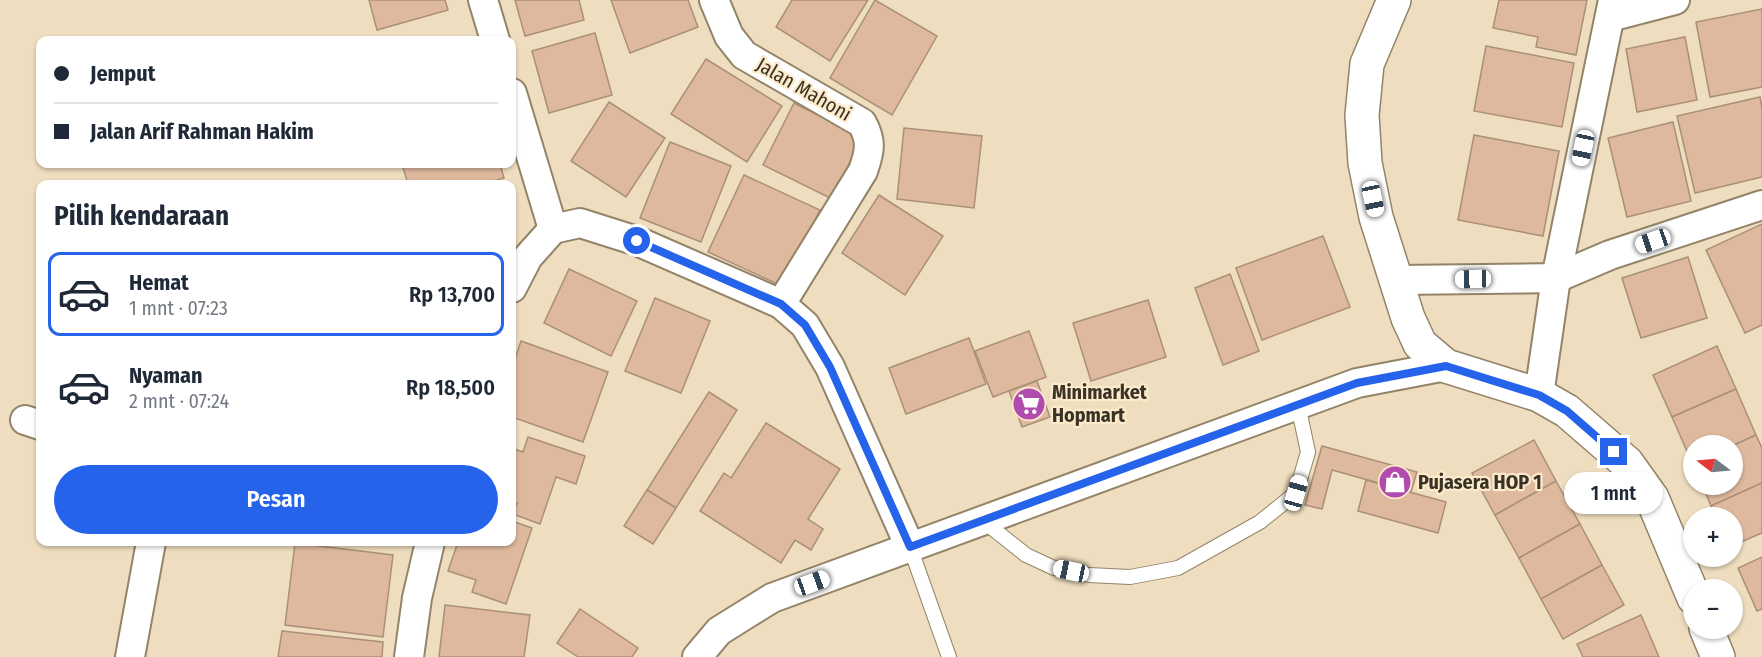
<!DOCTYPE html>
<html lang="id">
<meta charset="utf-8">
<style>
body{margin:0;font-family:"Fira Sans Condensed",sans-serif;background:#f6f6f7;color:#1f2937;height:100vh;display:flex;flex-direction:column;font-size:22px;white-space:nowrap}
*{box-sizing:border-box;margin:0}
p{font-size:20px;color:#747a83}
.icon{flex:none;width:33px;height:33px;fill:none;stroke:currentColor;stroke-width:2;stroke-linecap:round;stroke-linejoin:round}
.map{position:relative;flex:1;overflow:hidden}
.sheet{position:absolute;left:36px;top:180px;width:480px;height:366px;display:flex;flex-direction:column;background:#fff;border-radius:12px;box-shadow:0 2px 4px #0004}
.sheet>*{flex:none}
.hud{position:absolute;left:36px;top:36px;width:480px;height:132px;border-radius:12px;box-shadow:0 2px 4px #0004;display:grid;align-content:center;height:132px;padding:0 18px;background:#fff}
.needle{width:39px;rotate:286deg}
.controls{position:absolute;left:1683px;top:435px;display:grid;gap:12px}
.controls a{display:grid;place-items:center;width:60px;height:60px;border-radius:50%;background:#fff;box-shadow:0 2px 4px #0004;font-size:30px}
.end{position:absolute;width:27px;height:27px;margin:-14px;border:8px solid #2563eb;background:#fff;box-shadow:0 0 0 3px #fff}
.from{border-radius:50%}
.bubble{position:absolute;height:42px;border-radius:21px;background:#fff;box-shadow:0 2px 4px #0004;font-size:20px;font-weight:600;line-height:42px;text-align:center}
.car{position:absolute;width:18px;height:36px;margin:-18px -9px;border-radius:8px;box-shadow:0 0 4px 2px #0007;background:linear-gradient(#fff 24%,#345 0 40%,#fff 0 76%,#345 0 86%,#fff 0)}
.hud b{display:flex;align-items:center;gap:21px;height:57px;font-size:22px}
.hud b+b{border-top:2px solid #e0e1e3}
.hud i{width:15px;height:15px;background:#1f2937}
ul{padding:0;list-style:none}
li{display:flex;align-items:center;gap:18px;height:84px;margin:0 12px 9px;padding:0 6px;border:3px solid transparent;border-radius:12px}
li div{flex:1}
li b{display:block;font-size:22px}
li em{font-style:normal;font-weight:600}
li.current{border-color:#2563eb}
li>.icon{width:54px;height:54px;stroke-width:1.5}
h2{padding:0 18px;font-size:27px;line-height:72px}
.button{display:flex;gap:12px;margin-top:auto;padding:12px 18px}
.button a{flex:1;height:69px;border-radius:36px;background:#2563eb;color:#fff;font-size:24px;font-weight:600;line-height:69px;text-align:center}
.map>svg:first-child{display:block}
</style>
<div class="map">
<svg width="1762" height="657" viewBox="0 0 1762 657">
<rect width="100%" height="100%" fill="#eeddbe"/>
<g fill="#deb99d" stroke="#aa8f79" stroke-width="1.5">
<polygon points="369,0 445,0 448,10 377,30"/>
<polygon points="515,0 579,0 584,20 525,36"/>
<polygon points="611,0 688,0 698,27 630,53"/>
<polygon points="792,0 868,0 830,61 776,27"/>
<polygon points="875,0 937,36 892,115 830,78"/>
<polygon points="1499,0 1587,0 1576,55 1536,47 1538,37 1493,28"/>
<polygon points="1762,9 1762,87 1710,97 1696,22"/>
<polygon points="595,33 612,95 549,113 532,51"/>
<polygon points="1685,37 1697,100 1637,112 1626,49"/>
<polygon points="1486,46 1574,63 1562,127 1474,111"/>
<polygon points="706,59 782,106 747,162 671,114"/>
<polygon points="1760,97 1762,108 1762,177 1695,193 1677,116"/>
<polygon points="609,102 665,138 626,197 571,161"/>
<polygon points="794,103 862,137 832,199 763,165"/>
<polygon points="1673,122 1691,201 1627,217 1608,138"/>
<polygon points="904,128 982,136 974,208 897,199"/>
<polygon points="1474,135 1559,151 1543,236 1458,220"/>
<polygon points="670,142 731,166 701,242 640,218"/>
<polygon points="402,164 500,164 504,178 484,184 408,184"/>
<polygon points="744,175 820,210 784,287 708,252"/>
<polygon points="879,195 943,236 905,295 842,253"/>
<polygon points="1762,224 1762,325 1745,333 1706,250"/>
<polygon points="1323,236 1350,307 1262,340 1236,268"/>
<polygon points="1688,257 1707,318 1641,338 1622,278"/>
<polygon points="569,269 637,301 611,356 544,323"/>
<polygon points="1230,274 1259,351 1223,365 1195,288"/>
<polygon points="655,298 710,321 681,393 625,371"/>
<polygon points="1148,300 1166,357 1091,381 1073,323"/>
<polygon points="1029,331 1046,377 993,397 975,351"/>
<polygon points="969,338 986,384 906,414 889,368"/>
<polygon points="521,341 608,372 583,442 512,417 512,368"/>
<polygon points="1717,346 1736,389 1672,417 1653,375"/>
<polygon points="1037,381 1050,417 1022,427 1009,391"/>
<polygon points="1736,389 1756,435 1732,446 1694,446 1692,463 1672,417"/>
<polygon points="709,392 737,410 676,508 647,490"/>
<polygon points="766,423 840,469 808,519 823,529 811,550 795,540 781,563 700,511 724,473 731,478"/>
<polygon points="1756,435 1762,448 1762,483 1711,506 1702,484 1732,484 1732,446"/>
<polygon points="528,437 585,456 576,484 556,477 540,524 513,514 517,503 512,502 512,448 523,452"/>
<polygon points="1534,440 1556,481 1495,515 1472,473"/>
<polygon points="1322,446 1417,472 1411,492 1332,470 1322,509 1305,505"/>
<polygon points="1366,480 1446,502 1438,533 1358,511"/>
<polygon points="1556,481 1580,524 1519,558 1495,515"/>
<polygon points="1762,483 1762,533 1732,546 1732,518 1716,518 1711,506"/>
<polygon points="647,490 676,508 653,544 624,526"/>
<polygon points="512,521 532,528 506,604 472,592 476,580 448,571 458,542 512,542"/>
<polygon points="1580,524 1602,565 1541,599 1519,558"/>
<polygon points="295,543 393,555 383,637 285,625"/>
<polygon points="1762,557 1762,609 1757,611 1738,568"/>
<polygon points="1602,565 1624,605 1563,639 1541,599"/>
<polygon points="445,605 530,615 524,657 439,657"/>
<polygon points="580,609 638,648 632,657 578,657 557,643"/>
<polygon points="1641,615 1659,657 1583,657 1577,644"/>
<polygon points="282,631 383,642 382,657 278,657"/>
</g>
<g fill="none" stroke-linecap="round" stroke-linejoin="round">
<defs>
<g id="lane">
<polyline points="982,520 1026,555 1054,568 1089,575 1130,577 1178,568 1260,522 1296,493 1308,452 1298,405"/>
<polyline points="910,547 949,657"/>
</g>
<g id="street">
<polyline points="483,0 495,40"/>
<path d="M714 0 729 36 744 55 862 123C872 141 870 151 863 171L781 304"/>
<polyline points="1610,17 1675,0"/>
<polyline points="512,93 553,229 580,223 637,241 781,304 805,325 830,367 910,547"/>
<polyline points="1397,280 1556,278 1610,255 1762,205"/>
<polyline points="512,288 528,257 553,229"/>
<polyline points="1539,395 1556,278 1613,0"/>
<polyline points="25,420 40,425"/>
<polyline points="130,657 151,542"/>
<polyline points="409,657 417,598 430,542"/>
<polyline points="697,657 719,631 772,598 1357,383 1446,366"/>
</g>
<g id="secondary">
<polyline points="1394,0 1367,64 1362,115 1365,163 1376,217 1408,318 1420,344 1446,366 1539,395 1567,411 1627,463 1652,498 1694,598"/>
<polyline points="1706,628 1718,657"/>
</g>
</defs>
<use href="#lane" stroke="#938467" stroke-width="16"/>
<use href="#street" stroke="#938467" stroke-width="32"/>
<use href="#secondary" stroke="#938467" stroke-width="36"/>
<use href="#lane" stroke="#fff" stroke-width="14"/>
<use href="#street" stroke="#fff" stroke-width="28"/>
<use href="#secondary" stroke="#fff" stroke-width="33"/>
</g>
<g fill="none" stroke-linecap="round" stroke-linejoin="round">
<polyline stroke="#2563eb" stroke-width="8" points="637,241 781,304 805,325 830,367 910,547 1357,383 1446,366 1539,395 1567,411 1614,452"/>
</g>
<defs>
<symbol id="supermarket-disc" viewBox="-11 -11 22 22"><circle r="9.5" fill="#b24bae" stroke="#fceacb"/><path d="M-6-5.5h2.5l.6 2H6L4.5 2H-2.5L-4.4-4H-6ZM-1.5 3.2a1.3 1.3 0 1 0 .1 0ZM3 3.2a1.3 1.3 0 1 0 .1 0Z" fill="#fff"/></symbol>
<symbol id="shop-disc" viewBox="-11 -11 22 22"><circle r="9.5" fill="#b24bae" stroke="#fceacb"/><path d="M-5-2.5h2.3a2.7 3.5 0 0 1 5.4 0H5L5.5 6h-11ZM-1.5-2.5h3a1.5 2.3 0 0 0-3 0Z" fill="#fff"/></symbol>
</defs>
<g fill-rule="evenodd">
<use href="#supermarket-disc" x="1010" y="385" width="38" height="38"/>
<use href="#shop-disc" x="1376" y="463" width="38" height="38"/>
</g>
<g text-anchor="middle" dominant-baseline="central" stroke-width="4.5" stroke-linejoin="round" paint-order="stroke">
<g font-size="20" fill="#393226" stroke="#fceacb">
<text transform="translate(804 89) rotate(30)">Jalan Mahoni</text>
</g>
<g font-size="20" font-weight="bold" fill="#393226" stroke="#fceacb" text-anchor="start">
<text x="1052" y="392">Minimarket<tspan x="1052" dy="23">Hopmart</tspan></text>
<text x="1418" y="482">Pujasera HOP 1</text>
</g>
</g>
</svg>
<div class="controls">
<a><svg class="needle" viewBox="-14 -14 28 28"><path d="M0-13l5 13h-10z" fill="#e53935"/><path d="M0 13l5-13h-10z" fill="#747a83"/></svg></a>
<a>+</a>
<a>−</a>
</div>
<i class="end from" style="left:637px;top:241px"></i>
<i class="end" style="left:1614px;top:452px"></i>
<div class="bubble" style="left:1564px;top:472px;width:99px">1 mnt</div>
<i class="car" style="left:1583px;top:148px;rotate:192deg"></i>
<i class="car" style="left:1373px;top:199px;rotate:168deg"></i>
<i class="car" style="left:1653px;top:241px;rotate:251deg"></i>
<i class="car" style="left:1473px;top:279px;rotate:269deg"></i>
<i class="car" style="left:1296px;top:493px;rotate:16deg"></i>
<i class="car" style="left:1071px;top:571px;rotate:282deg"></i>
<i class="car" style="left:812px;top:583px;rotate:70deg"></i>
<div class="hud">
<b><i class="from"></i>Jemput</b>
<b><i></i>Jalan Arif Rahman Hakim</b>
</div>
<section class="sheet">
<h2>Pilih kendaraan</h2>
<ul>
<li class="current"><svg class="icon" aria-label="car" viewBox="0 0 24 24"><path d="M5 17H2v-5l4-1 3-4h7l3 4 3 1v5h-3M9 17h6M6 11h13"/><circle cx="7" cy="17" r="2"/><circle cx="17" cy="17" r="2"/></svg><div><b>Hemat</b><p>1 mnt · 07:23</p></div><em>Rp 13,700</em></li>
<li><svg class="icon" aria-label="car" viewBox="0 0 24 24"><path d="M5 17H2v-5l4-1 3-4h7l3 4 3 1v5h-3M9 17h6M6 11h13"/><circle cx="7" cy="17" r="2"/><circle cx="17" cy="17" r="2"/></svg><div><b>Nyaman</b><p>2 mnt · 07:24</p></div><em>Rp 18,500</em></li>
</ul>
<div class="button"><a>Pesan</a></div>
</section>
</div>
